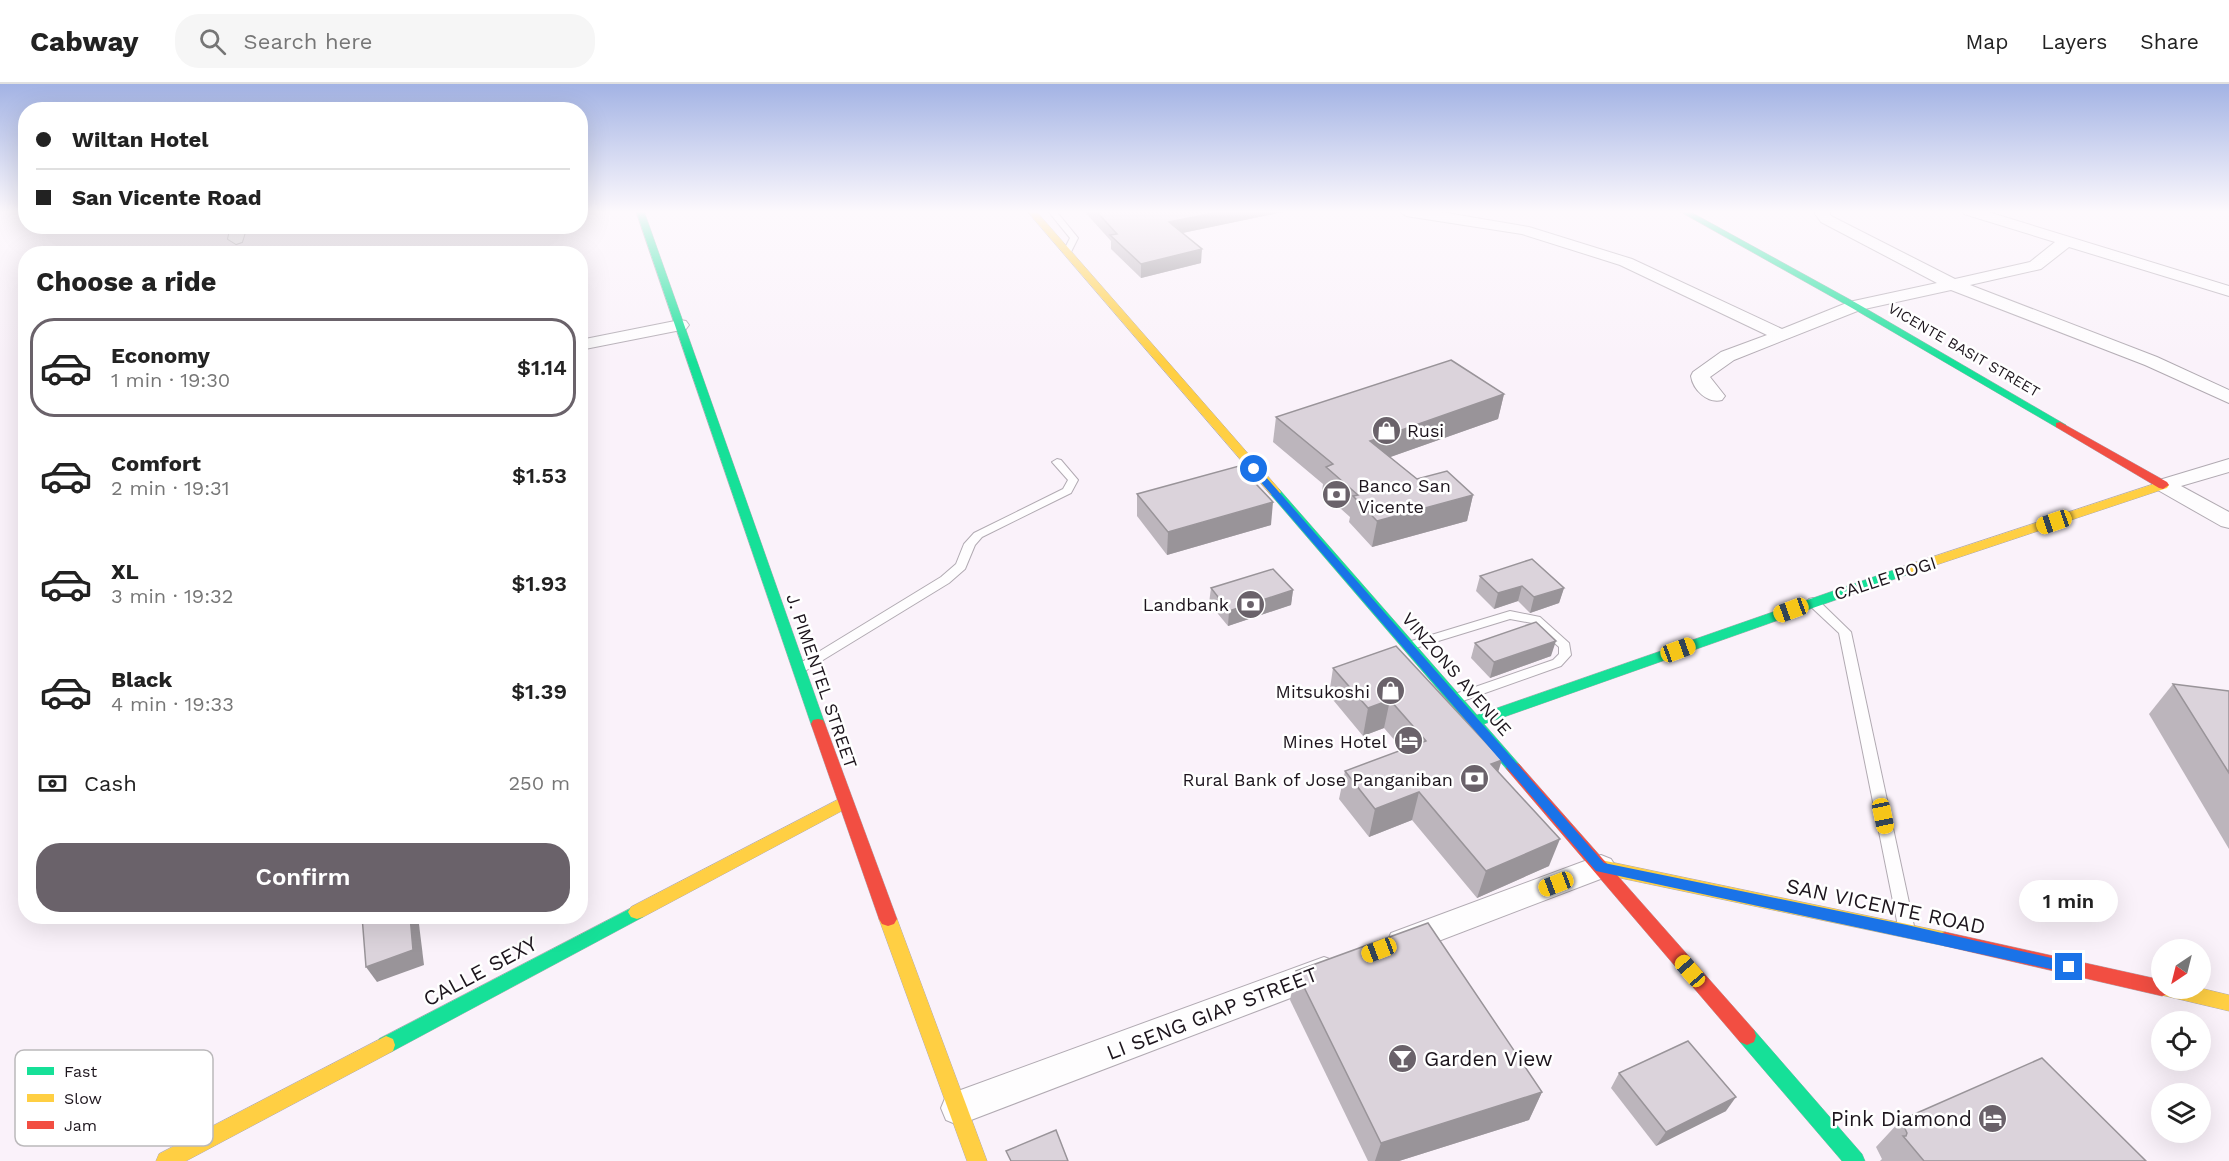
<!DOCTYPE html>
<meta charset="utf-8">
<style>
body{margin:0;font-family:"Work Sans",sans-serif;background:#f6f6f6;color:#222;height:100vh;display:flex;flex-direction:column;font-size:22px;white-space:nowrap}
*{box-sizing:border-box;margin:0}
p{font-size:20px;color:#767676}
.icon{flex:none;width:33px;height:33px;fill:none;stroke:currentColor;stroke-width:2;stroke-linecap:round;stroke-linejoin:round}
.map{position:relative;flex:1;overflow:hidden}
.panel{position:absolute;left:18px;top:162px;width:570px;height:678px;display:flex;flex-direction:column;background:#fff;border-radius:24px;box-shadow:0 6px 24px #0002}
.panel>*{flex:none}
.hud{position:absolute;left:18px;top:18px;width:570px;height:132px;border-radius:24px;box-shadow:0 6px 24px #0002;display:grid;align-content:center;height:132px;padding:0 18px;background:#fff}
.needle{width:39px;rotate:215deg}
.fabs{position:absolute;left:2151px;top:855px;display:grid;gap:12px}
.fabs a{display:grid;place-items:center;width:60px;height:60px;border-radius:50%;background:#fff;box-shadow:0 6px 24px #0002;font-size:30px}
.end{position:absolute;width:27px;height:27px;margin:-14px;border:8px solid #1a73e8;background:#fff;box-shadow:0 0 0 3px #fff}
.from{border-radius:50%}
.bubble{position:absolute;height:42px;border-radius:21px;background:#fff;box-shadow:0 6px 24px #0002;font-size:20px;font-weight:600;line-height:42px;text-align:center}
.car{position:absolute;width:18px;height:36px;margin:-18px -9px;border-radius:8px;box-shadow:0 0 4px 2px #0007;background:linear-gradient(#f5c518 24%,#345 0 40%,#f5c518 0 76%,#345 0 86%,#f5c518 0)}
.hud b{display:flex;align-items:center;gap:21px;height:57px;font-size:22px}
.hud b+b{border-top:2px solid #e0e0e0}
.hud i{width:15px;height:15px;background:#222}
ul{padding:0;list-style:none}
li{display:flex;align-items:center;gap:18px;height:99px;margin:0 12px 9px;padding:0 6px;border:3px solid transparent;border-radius:24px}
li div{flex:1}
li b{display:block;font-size:22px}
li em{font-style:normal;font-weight:600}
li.current{border-color:#6a626a}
li>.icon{width:54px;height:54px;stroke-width:1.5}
h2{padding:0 18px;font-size:27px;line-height:72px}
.pay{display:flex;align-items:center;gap:15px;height:66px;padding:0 18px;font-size:22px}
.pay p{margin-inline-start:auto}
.action{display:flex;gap:12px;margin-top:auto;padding:12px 18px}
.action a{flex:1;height:69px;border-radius:24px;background:#6a626a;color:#fff;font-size:24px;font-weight:600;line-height:69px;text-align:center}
header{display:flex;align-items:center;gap:36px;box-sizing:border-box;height:84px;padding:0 30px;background:#fff;border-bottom:2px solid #e0e0e0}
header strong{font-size:28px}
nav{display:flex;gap:33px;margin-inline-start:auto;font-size:21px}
.search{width:420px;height:54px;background:#f6f6f6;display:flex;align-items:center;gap:15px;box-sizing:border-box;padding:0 21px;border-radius:24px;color:#767676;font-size:22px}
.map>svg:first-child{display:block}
</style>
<header>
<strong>Cabway</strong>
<div class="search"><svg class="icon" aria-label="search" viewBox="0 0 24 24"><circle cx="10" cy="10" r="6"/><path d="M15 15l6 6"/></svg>Search here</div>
<nav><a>Map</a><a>Layers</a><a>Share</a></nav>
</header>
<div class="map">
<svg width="2229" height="1077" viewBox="0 0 2229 1077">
<rect width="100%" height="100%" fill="#faf2fa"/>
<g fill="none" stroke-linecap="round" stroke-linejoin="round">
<defs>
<g id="lane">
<polygon points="1048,127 1056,127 1078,154 1070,170 1063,168 1070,154"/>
<polygon points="1057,375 1061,376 1078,396 1071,409 982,453 975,461 965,485 949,499 805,587 797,587 795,584 797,581 941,493 956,480 964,460 974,449 1063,405 1068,396 1052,378"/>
<polygon points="1813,514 1817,515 1851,548 1914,842 1911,847 1906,849 1901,847 1898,842 1839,549 1809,521 1807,518 1809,515"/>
<polygon points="1510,527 1540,533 1569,559 1571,571 1561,582 1457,619 1452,617 1451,614 1452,611 1553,576 1559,570 1559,563 1532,539 1510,535 1409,566 1403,562 1405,559"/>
</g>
<g id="street">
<path d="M1399 127H1435L1529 143 1632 175 1782 245 1849 218 1937 199 1821 138 1813 127H1828L1831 132 1955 195 2030 178 2055 158 1964 130 1962 127H1985L2229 202V212L2069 163 2041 185 1970 201 2157 273 2229 306V319L2145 281 1951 206 1860 226 1734 276 1710 293 1725 312 1722 316C1708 320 1693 306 1691 292L1693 288 1721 268 1767 251 1620 181 1522 150 1406 132Z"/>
<polygon points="231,142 247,142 242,158 236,160 228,155"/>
<polygon points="680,236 686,237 689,241 686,245 580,266 580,256"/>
<polygon points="2229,375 2229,388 2181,402 2229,428 2229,444 2221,442 2156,405 2152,401 2156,397"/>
<polygon points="1601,771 1611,775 1616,783 1611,791 1402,871 1391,867 1387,858 1391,849"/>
<polygon points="1324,873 1335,877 1340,887 1335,897 958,1041 946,1036 941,1024 946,1012 958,1007"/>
</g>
<g id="fast">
<polygon points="636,127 644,127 825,640 823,644 813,644 811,640"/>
<polygon points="1679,127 1689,127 1858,220 2066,341 2064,343 2056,343 1852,224"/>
<polygon points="1275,404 1279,405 1477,631 1902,483 1907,482 1913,486 1912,489 1484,640 1519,680 1522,684 1519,688 1514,690 1509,688 1271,411 1269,408"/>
<polygon points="637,821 643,823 646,828 643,833 393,967 386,970 379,967 377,961 379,955"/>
<polygon points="1747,943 1754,946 1862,1070 1865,1077 1842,1077 1740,958 1738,952 1740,946"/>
</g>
<g id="slow">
<polygon points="1027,127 1036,127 1279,405 1281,408 1279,411 1271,411"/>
<polygon points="2163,397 2169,401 2167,404 1912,489 1907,490 1901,486 1902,483"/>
<polygon points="845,712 851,714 853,718 851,722 643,833 637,835 631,833 628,828 631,823"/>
<polygon points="1601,776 1945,848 1951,850 1954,855 1951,860 1945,862 1601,790 1595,788 1593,783 1595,778"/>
<polygon points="888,828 894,830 897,835 987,1077 967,1077 879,835 882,830"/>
<polygon points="2162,897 2162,904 2200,904 2229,911 2229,927 2157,910 2154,904 2157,898"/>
<polygon points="386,952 393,955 395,961 393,967 186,1077 156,1077 159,1070"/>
</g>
<g id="jam">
<polygon points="2060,338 2167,398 2169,401 2163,405 2159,404 2056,343 2056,339"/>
<polygon points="818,635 823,636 825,640 897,835 894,840 888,842 882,840 879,835 811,640 813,636"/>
<polygon points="1514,678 1519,680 1754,946 1756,952 1754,958 1747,961 1740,958 1509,688 1506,684 1509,680"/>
<polygon points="1945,848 2162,896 2162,904 2171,904 2168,910 2162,912 1945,862 1939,860 1936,855 1939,850"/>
</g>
</defs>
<use href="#lane" stroke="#b1aab2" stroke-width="2"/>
<use href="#street" stroke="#b1aab2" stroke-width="2"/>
<use href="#fast" stroke="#b1aab2" stroke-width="1"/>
<use href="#slow" stroke="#b1aab2" stroke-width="1"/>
<use href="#jam" stroke="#b1aab2" stroke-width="1"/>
<use href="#lane" fill="#fefdfe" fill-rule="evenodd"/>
<use href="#street" fill="#fefdfe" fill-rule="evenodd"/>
<use href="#fast" fill="#16e098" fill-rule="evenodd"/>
<use href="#slow" fill="#ffcf43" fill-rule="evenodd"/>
<use href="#jam" fill="#f24e42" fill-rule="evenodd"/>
</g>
<g fill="#bcb5bc">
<polygon points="1084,127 1288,127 1182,149 1201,179 1141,194 1111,165 1111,157"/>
<polygon points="1504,310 1498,335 1390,373 1417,395 1473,411 1467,437 1372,463 1349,438 1350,433 1322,408 1323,400 1273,358 1276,333"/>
<polygon points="1137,410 1271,441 1167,471 1137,432"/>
<polygon points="1480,492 1564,504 1559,519 1530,529 1518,517 1494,525 1476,507"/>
<polygon points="1211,504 1293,506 1291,521 1228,542 1209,519"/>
<polygon points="1475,559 1551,572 1490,594 1471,574"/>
<polygon points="1396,562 1498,688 1549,782 1477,814 1412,736 1369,753 1339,715 1345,687 1403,666 1384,644 1363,652 1329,611 1333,584"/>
<polygon points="2173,600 2229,607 2229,765 2149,630"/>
<polygon points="1296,887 1542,1008 1529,1036 1399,1077 1368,1077 1290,916"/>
<polygon points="1619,989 1726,1027 1656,1062 1611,1004"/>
<polygon points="1901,1036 2146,1077 1880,1077 1882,1075 1876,1063"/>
</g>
<g fill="#999499">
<polygon points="1224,127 1288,127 1168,152 1169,138"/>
<polygon points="1202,165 1201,179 1141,194 1141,180"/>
<polygon points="1504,310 1498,335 1365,382 1370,357"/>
<polygon points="1473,411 1467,437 1372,463 1377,437"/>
<polygon points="1273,418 1271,441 1167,471 1168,448"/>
<polygon points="1522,502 1518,517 1494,525 1498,509"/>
<polygon points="1564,504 1559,519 1530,529 1534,513"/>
<polygon points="1293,506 1291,521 1228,542 1229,527"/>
<polygon points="1556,557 1551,572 1490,594 1494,578"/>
<polygon points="1390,616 1384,644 1363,652 1368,624"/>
<polygon points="1502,676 1493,704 1491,680"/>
<polygon points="1419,708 1412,736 1369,753 1375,725"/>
<polygon points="1560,755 1549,782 1477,814 1486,787"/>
<polygon points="410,832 418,832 424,881 377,898 366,883"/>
<polygon points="1542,1008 1529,1036 1399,1077 1375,1077 1381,1059"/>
<polygon points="1736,1013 1726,1027 1656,1062 1666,1048"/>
</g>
<g fill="#dbd3db" stroke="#999499" stroke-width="1.5">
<polygon points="1096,127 1224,127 1169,138 1202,165 1141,180 1110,151 1117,150"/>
<polygon points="1451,276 1504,310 1370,357 1417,395 1447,387 1473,411 1377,437 1353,412 1358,411 1326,383 1333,380 1276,333"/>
<polygon points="1239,382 1273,418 1168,448 1137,410"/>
<polygon points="1532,475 1564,504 1534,513 1522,502 1498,509 1480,492"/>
<polygon points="1273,485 1293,506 1229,527 1211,504"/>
<polygon points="1536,538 1556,557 1494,578 1475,559"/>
<polygon points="1396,562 1502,676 1491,680 1560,755 1486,787 1419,708 1375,725 1345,687 1426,657 1390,616 1368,624 1333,584"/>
<polygon points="2173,600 2229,607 2229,689"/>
<polygon points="362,832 410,832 413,866 366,883"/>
<polygon points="1428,839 1542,1008 1381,1059 1296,887"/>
<polygon points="1688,957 1736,1013 1666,1048 1619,989"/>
<polygon points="2042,974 2146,1077 1924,1077 1903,1052 1906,1052 1907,1049 1901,1036"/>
<polygon points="1056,1046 1068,1077 1011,1077 1006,1067"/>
</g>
<linearGradient id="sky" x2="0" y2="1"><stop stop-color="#a3b3e4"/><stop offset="0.46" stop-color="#fdf9fd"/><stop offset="1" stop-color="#fdf9fd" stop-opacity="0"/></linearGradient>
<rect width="2229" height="278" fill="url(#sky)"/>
<polygon fill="#1a73e8" points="1251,383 1257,383 1604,779 1907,841 2069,878 2073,879 2075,883 2073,887 2069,889 1596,787 1251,387"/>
<defs>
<symbol id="shop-disc" viewBox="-11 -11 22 22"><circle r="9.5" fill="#6a626a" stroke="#fff"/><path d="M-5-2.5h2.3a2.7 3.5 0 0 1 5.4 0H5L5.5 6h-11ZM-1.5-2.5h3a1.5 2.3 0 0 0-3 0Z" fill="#fff"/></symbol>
<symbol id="bank-disc" viewBox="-11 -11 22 22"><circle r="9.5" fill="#6a626a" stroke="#fff"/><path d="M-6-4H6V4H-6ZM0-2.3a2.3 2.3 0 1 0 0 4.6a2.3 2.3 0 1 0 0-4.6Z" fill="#fff"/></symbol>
<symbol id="hotel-disc" viewBox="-11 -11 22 22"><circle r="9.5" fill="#6a626a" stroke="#fff"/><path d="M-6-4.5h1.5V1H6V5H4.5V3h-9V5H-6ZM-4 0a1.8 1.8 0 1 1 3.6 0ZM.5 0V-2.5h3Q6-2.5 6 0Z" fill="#fff"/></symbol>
<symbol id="bar-disc" viewBox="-11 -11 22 22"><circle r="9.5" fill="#6a626a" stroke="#fff"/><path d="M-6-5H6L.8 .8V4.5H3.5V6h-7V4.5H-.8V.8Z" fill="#fff"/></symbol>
</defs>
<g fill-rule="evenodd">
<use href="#shop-disc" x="1370" y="330" width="33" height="33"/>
<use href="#bank-disc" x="1320" y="394" width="33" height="33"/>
<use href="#bank-disc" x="1234" y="504" width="33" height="33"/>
<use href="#shop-disc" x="1374" y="590" width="33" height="33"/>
<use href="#hotel-disc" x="1392" y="640" width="33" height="33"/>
<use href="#bank-disc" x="1458" y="678" width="33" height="33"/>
<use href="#bar-disc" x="1386" y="958" width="33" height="33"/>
<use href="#hotel-disc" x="1976" y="1018" width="33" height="33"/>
</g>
<g text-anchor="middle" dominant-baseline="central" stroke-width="5" stroke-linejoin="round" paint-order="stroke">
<g font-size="15" fill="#1d151d" stroke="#fff">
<text transform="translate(1964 266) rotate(30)">VICENTE BASIT STREET</text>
</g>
<g font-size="18" fill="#1d151d" stroke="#fff" text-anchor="end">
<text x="1407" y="346" text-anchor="start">Rusi</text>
<text x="1358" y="401" text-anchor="start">Banco San<tspan x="1358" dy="21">Vicente</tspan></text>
<text x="1229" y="520">Landbank</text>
<text x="1370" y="607">Mitsukoshi</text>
<text x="1387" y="657">Mines Hotel</text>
<text x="1453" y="695">Rural Bank of Jose Panganiban</text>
</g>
<g font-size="18" fill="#1d151d" stroke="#fff">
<text transform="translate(1885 494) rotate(-18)">CALLE POGI</text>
<text transform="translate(1457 590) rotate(49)">VINZONS AVENUE</text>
<text transform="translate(822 597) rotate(71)">J. PIMENTEL STREET</text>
</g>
<g font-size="21" fill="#1d151d" stroke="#fff">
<text transform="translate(1886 822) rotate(12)">SAN VICENTE ROAD</text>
<text transform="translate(480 887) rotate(-28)">CALLE SEXY</text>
<text transform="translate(1212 929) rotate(-21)">LI SENG GIAP STREET</text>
</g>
<g font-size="21" fill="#1d151d" stroke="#fff" text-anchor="start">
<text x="1424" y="974">Garden View</text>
<text x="1972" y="1034" text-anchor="end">Pink Diamond</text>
</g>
</g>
<rect x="15" y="966" width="198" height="96" rx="9" fill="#fff" stroke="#bbb9bb" stroke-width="1.5"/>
<rect x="27" y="983" width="27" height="8" fill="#16e098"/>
<rect x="27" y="1010" width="27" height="8" fill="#ffcf43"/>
<rect x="27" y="1037" width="27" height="8" fill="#f24e42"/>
<g font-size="16" fill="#1d151d">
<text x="64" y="993">Fast</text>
<text x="64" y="1020">Slow</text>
<text x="64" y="1047">Jam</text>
</g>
</svg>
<div class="fabs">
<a><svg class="needle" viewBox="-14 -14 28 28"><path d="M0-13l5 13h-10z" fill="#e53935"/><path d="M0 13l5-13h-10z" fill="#767676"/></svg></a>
<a><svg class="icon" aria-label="locate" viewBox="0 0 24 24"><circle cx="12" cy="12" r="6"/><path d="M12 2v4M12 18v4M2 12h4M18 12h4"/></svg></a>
<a><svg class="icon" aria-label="layers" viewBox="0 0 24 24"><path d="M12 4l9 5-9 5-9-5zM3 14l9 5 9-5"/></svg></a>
</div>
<i class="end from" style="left:1254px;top:385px"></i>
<i class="end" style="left:2069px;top:883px"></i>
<div class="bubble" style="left:2019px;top:796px;width:99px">1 min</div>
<i class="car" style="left:2054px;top:438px;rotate:251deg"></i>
<i class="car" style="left:1791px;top:526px;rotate:250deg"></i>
<i class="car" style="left:1678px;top:566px;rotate:70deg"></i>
<i class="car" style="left:1883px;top:732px;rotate:168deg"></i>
<i class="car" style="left:1556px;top:800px;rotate:249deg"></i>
<i class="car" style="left:1379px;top:866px;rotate:249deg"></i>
<i class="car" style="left:1690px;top:887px;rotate:319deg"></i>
<div class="hud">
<b><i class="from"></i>Wiltan Hotel</b>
<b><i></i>San Vicente Road</b>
</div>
<section class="panel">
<h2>Choose a ride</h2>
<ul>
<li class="current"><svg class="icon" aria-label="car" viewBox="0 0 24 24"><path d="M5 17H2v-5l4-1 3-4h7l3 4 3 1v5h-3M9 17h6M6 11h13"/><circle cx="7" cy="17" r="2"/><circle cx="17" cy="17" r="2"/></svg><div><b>Economy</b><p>1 min · 19:30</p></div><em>$1.14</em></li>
<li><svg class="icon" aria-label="car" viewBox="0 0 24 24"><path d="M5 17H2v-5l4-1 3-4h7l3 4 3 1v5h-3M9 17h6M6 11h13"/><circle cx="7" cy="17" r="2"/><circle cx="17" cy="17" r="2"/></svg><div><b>Comfort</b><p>2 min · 19:31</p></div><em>$1.53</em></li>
<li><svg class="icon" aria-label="car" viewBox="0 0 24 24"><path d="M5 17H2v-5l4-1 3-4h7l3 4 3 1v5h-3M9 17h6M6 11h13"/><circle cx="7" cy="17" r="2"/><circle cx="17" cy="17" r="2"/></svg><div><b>XL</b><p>3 min · 19:32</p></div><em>$1.93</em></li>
<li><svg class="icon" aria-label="car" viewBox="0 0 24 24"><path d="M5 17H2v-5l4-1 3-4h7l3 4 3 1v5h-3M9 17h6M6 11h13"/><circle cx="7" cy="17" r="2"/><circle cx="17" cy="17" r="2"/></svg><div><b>Black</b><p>4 min · 19:33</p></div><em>$1.39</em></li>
</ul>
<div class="pay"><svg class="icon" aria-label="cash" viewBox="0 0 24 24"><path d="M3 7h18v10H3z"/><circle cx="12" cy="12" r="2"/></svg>Cash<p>250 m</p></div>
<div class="action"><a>Confirm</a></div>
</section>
</div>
